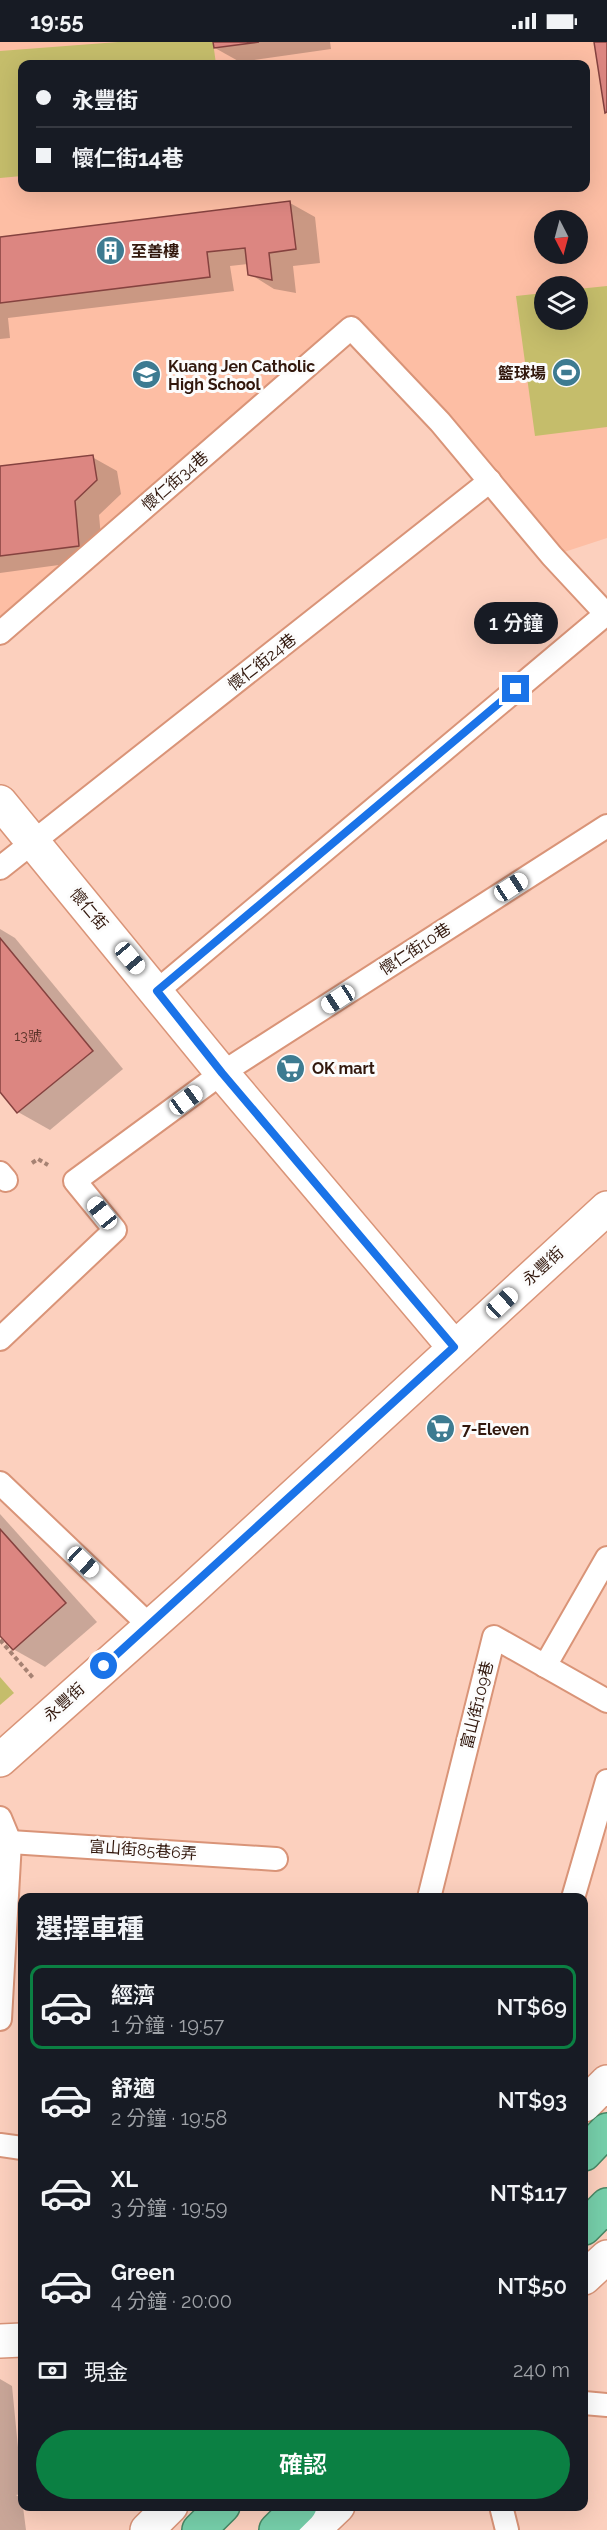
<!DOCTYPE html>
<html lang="zh-TW">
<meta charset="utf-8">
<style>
body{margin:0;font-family:Raleway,"Noto Sans TC",sans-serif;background:#242831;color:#f1f3f6;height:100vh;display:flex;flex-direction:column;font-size:22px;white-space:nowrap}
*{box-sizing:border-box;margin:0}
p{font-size:20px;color:#9ea1a6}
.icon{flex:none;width:33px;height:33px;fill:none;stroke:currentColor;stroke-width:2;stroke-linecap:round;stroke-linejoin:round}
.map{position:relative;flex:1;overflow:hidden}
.side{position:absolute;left:18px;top:1851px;width:570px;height:618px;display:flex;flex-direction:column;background:#171b24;border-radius:12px;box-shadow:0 6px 24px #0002}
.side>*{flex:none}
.guide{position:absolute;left:18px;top:18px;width:572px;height:132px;border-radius:12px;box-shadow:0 6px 24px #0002;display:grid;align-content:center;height:132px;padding:0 18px;background:#171b24}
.needle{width:39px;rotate:174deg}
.fabs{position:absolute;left:534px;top:168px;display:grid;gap:12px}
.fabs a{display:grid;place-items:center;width:54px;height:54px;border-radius:50%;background:#171b24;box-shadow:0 6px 24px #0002;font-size:30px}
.end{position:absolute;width:27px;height:27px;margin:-14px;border:8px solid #1a73e8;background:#fff;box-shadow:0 0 0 3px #fff}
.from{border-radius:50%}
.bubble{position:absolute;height:42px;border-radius:21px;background:#171b24;box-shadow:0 6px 24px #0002;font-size:20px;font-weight:600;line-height:42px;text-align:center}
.car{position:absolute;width:18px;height:36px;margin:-18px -9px;border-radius:8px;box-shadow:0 0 4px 2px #0007;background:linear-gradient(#fff 24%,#345 0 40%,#fff 0 76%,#345 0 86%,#fff 0)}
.guide b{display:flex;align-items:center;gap:21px;height:57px;font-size:22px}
.guide b+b{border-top:2px solid #363941}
.guide i{width:15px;height:15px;background:#f1f3f6}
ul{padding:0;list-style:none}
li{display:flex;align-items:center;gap:18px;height:84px;margin:0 12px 9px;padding:0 6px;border:3px solid transparent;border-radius:12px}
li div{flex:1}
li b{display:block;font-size:22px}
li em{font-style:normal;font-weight:600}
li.on{border-color:#0b8043}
li>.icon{width:54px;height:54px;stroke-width:1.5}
h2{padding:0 18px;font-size:27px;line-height:72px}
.pay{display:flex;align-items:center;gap:15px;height:66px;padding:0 18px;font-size:22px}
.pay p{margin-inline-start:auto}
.primary-button{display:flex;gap:12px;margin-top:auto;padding:12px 18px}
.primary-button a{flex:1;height:69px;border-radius:36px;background:#0b8043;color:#fff;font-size:24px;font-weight:600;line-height:69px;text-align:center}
.status{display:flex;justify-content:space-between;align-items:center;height:42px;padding:0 30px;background:#171b24;direction:ltr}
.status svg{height:16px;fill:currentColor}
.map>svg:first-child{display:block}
</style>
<div class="status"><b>19:55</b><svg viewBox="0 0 49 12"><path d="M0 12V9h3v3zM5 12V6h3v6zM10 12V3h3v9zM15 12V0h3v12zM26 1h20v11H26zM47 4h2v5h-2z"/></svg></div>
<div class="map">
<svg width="607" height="2488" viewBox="0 0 607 2488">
<rect width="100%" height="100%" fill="#fcd0be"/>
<path fill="#fdbea4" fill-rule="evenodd" d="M0 0H607V496L552 514 358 280 0 574ZM22 22H585V146H22ZM544 178H578V212H544ZM544 244H578V278H544Z"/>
<g fill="#c5bd6b">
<polygon points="118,0 213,0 216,22 22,22 22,134 0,136 0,9"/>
<polygon points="607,244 607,385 535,394 516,254 544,251 544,278 578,278 578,247"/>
<polygon points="0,1635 14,1651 0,1663"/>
</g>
<g fill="#0003">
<polygon points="215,0 330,0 331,7 240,20 215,6"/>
<polygon points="290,161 315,175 320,221 293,224 296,251 274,247 250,232 248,222 230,224 234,249 8,276 10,296 0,297 0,196"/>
<polygon points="92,415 117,429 121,452 99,473 103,517 0,531 0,426"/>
<polygon points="0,887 15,896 123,1027 50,1088 18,1070 0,1047"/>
<polygon points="0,1472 97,1580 45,1625 13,1607 0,1592"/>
<polygon points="0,2337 12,2344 22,2446 22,2452 16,2453 22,2457 26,2488 0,2488"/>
</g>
<g fill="#dc8681" stroke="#85423f" stroke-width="1.5">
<polygon points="213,0 259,0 214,6"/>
<polygon points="594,0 607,0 607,70 605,71"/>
<polygon points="290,159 296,207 269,211 272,238 248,233 245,206 207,210 210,235 0,261 0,195"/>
<polygon points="93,413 97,438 75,459 79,504 0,514 0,424"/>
<polygon points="0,896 93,1009 17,1071 0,1050"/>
<polygon points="0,1487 66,1561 13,1608 0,1594"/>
</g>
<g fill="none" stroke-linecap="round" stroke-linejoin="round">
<defs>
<g id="service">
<polyline points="0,591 351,286 440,380 552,514 606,572 157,949"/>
<polyline points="0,826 490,439"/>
<polyline points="0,1131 6,1138"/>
<polyline points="0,1297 115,1188 75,1139 222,1031 607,784"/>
<polyline points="0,1441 150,1584"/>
<polyline points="545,1624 607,1516"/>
<polyline points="0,1776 10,1800 0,1977"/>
<polyline points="10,1800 276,1817"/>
<polyline points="429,1856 494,1595 607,1659"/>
<polyline points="573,1856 607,1739"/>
<polyline points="0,2103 22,2106"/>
<polyline points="584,2361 607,2363"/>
<polyline points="501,2464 507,2488"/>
</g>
<g id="minor">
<polyline points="0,760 222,1031 454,1305"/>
<polyline points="0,1718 190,1549 607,1166"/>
<polyline points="0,2299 22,2298"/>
</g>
<g id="tertiary">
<polyline points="584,2063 607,2040"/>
<polyline points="584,2236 607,2215"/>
<polyline points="147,2488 171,2464"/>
<polyline points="313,2488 338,2464"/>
</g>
<g id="trunk">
<polyline points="584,2112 607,2088"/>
<polyline points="584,2186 607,2163"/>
<polyline points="199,2488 223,2464"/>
<polyline points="276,2488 300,2464"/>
</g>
</defs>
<use href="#service" stroke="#d99478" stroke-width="26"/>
<use href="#minor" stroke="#d99478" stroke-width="36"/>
<use href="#tertiary" stroke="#d99478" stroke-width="36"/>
<use href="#trunk" stroke="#488765" stroke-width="36"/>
<g stroke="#a68273" stroke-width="4" stroke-dasharray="4.5 3" stroke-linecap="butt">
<polyline points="32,1121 38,1117 48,1123"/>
<polyline points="0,1598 34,1637"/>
</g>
<use href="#service" stroke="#fff" stroke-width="22"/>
<use href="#minor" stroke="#fff" stroke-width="33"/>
<use href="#tertiary" stroke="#fff" stroke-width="33"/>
<use href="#trunk" stroke="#76cfaa" stroke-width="33"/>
</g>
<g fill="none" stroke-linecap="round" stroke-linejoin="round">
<polyline stroke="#1a73e8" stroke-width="8" points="104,1624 454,1305 222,1031 157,949 516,647"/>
</g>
<defs>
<symbol id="building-disc" viewBox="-11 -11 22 22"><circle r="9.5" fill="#3d7b91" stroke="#fcfcfc"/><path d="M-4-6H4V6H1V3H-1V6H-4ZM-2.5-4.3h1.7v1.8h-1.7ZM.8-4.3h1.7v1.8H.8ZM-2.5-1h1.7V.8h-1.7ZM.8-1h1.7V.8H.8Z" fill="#fff"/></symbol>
<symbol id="stadium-disc" viewBox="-11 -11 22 22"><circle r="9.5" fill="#3d7b91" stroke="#fcfcfc"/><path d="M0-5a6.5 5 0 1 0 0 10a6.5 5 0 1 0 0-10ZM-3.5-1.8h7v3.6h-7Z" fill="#fff"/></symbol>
<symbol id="school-disc" viewBox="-11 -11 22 22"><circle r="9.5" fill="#3d7b91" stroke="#fcfcfc"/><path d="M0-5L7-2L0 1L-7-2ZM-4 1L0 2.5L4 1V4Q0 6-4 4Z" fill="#fff"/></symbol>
<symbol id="supermarket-disc" viewBox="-11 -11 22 22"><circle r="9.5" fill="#3d7b91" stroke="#fcfcfc"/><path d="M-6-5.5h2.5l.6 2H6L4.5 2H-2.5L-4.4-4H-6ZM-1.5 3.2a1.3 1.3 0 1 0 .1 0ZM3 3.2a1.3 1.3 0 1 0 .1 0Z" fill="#fff"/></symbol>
</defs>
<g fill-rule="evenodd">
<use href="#building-disc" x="94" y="192" width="33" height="33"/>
<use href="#stadium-disc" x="550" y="314" width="33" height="33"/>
<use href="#school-disc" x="130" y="316" width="33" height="33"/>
<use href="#supermarket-disc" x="274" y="1010" width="33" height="33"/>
<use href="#supermarket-disc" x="424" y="1370" width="33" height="33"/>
</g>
<g text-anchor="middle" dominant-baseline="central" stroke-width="6" stroke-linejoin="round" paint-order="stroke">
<g font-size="14" fill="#5c342a">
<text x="28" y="994">13號</text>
</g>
<g font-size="16" font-weight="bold" fill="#32180d" stroke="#fcfcfc" text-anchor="start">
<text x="131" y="209">至善樓</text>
<text x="168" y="324">Kuang Jen Catholic<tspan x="168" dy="18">High School</tspan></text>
<text x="546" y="331" text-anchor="end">籃球場</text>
<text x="312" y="1026">OK mart</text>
<text x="462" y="1387">7-Eleven</text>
</g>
<g font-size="16" fill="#32180d" stroke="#fcfcfc">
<text transform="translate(175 439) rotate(-41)">懷仁街34巷</text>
<text transform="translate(262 620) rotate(-38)">懷仁街24巷</text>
<text transform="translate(89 867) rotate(50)">懷仁街</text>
<text transform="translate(415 907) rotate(-33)">懷仁街10巷</text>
<text transform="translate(543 1224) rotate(-42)">永豐街</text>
<text transform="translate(64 1660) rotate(-42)">永豐街</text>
<text transform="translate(477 1663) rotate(-76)">富山街109巷</text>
<text transform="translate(143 1808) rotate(4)">富山街85巷6弄</text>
</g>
</g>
</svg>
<div class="fabs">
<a><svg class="needle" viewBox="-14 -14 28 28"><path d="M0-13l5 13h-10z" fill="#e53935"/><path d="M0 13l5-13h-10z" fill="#9ea1a6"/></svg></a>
<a><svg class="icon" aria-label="layers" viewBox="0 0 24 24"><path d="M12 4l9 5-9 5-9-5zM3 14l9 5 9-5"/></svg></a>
</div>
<i class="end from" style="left:104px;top:1624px"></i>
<i class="end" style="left:516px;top:647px"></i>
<div class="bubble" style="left:474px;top:560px;width:84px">1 分鐘</div>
<i class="car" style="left:511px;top:845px;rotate:57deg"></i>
<i class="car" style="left:130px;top:916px;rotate:140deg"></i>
<i class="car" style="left:338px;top:957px;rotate:237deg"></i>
<i class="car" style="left:186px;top:1058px;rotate:54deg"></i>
<i class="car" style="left:102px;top:1171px;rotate:321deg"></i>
<i class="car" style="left:502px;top:1261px;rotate:47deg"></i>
<i class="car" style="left:83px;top:1520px;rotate:133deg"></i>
<div class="guide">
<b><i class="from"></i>永豐街</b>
<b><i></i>懷仁街14巷</b>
</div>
<section class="side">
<h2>選擇車種</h2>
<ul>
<li class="on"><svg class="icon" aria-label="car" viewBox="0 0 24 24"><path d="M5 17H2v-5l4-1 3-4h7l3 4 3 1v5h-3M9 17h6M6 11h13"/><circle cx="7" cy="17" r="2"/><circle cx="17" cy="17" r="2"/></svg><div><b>經濟</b><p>1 分鐘 · 19:57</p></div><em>NT$69</em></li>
<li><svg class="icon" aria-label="car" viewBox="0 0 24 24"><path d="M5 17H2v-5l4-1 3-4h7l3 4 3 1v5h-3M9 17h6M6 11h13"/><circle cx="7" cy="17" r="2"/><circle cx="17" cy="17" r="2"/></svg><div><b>舒適</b><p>2 分鐘 · 19:58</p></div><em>NT$93</em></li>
<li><svg class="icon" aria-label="car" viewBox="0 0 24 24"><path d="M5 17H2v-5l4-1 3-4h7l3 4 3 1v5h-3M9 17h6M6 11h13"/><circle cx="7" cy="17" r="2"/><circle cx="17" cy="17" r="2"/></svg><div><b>XL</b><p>3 分鐘 · 19:59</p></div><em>NT$117</em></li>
<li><svg class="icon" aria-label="car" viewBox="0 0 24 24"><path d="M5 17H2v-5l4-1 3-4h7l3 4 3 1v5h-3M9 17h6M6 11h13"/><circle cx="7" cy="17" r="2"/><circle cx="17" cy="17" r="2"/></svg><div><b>Green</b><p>4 分鐘 · 20:00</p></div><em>NT$50</em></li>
</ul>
<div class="pay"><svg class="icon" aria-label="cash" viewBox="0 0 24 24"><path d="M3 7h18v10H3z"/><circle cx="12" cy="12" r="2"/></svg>現金<p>240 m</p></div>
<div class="primary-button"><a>確認</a></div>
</section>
</div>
